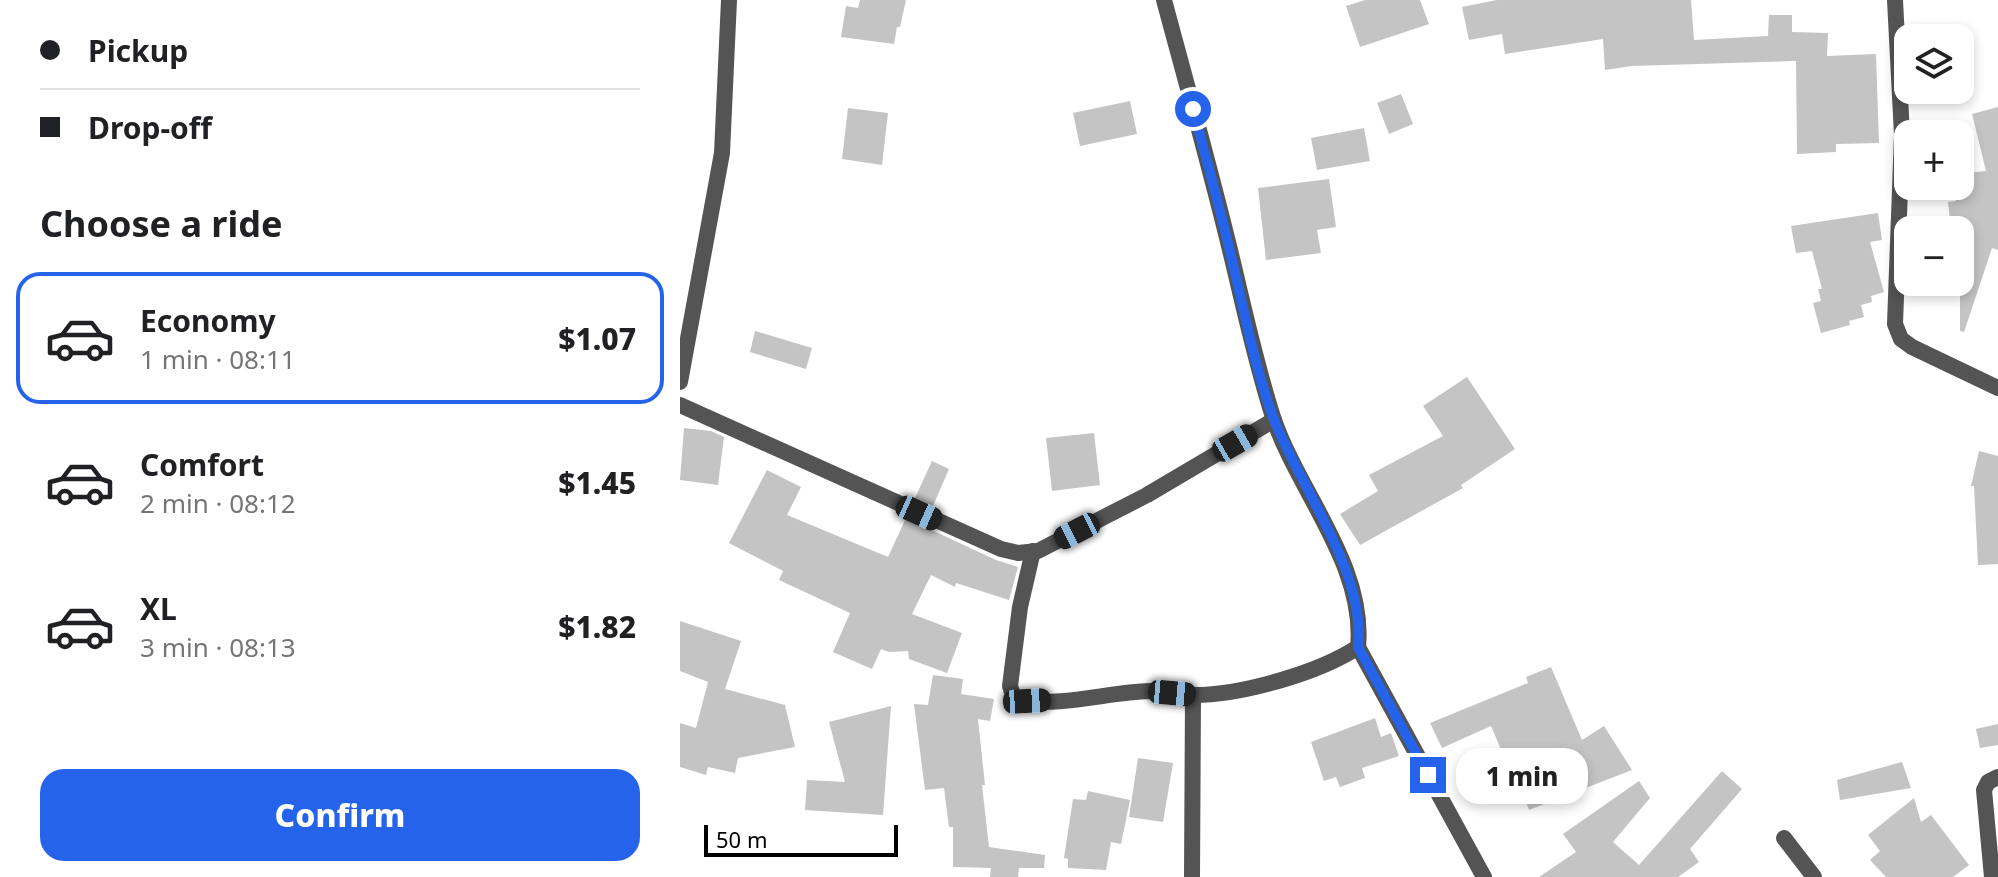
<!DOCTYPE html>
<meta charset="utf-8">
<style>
body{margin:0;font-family:"Noto Sans",sans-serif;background:#f2f2f2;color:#202124;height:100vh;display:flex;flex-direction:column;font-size:30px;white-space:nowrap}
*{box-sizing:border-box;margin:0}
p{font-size:26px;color:#757577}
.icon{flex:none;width:44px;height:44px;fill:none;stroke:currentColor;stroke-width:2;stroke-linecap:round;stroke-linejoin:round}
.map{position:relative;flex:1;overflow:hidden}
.side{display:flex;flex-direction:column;background:#fff;width:680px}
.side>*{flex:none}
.hud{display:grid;align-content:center;height:176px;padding:0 40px;background:#fff}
.fabs{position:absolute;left:1214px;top:24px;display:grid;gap:16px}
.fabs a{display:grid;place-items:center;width:80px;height:80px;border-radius:16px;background:#fff;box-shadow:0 4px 12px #0003;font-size:40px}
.scale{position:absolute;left:24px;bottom:20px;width:194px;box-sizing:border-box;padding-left:8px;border:4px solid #000;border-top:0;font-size:22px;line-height:28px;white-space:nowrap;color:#000;-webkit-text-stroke:6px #fff;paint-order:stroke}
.end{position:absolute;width:36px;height:36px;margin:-18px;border:10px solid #2563eb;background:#fff;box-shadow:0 0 0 4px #fff}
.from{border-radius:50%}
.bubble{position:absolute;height:56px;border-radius:24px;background:#fff;box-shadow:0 4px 12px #0003;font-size:26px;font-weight:800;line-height:56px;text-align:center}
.car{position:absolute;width:24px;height:48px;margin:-24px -12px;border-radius:10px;box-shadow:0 0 6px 2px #0007;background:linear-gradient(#222 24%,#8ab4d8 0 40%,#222 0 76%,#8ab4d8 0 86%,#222 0)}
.hud b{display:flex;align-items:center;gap:28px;height:76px;font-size:30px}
.hud b+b{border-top:2px solid #e0e0e0}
.hud i{width:20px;height:20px;background:#202124}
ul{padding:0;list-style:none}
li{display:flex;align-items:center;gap:24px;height:132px;margin:0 16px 12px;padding:0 24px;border:4px solid transparent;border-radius:24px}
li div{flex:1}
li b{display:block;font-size:30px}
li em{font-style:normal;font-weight:800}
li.selected{border-color:#2563eb}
li>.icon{width:72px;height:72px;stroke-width:1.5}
h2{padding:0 40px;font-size:36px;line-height:96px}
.cta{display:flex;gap:16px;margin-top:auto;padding:16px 40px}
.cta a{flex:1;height:92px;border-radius:24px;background:#2563eb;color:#fff;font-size:32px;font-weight:800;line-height:92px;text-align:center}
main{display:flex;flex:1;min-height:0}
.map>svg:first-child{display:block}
</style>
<main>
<section class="side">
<div class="hud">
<b><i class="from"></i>Pickup</b>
<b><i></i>Drop-off</b>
</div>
<h2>Choose a ride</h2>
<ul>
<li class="selected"><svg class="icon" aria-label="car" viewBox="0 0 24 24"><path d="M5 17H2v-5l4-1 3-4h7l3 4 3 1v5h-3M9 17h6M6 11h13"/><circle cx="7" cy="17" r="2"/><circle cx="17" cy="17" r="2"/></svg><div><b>Economy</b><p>1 min · 08:11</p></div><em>$1.07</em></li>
<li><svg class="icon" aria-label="car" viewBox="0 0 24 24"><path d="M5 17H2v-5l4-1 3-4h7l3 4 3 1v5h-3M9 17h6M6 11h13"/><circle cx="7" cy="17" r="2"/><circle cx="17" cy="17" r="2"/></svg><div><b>Comfort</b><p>2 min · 08:12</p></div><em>$1.45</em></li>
<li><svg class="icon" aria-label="car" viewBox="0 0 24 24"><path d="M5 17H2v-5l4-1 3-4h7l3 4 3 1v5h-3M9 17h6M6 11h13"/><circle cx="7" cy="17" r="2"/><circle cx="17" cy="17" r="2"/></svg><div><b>XL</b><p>3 min · 08:13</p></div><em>$1.82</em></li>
</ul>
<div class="cta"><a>Confirm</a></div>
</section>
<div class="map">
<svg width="1318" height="877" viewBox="0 0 1318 877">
<rect width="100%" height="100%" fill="#fff"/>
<g fill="#c4c4c4">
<polygon points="180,0 226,0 220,27 217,27 214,44 161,37 166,6 178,8"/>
<polygon points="685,0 740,0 749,24 680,47 666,6"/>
<polygon points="817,0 1011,0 1014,40 1088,36 1089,15 1112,15 1112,32 1148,33 1147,56 1196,54 1199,143 1156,144 1156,152 1117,154 1116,61 952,66 925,70 923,39 825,54 822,34 789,40 782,7"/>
<polygon points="721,94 733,124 709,134 697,103"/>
<polygon points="450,101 457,134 400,146 393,113"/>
<polygon points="1318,107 1318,250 1312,248 1284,332 1280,331 1280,230 1271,230 1268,202 1276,201 1274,186 1288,182 1287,173 1306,171 1292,114"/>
<polygon points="168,108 208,113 202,165 162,159"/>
<polygon points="684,128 690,161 637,170 631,138"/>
<polygon points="649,179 656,227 637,230 641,253 586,260 578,188"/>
<polygon points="1198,213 1202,240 1190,242 1204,292 1191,296 1192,302 1181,305 1184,317 1169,321 1170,325 1141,333 1133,303 1141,301 1138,289 1142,289 1132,251 1116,253 1111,226"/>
<polygon points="75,331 132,348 126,369 70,352"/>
<polygon points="787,377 835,449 781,485 783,488 680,545 660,514 698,491 689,475 763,436 743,406"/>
<polygon points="4,428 31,431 44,437 38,485 0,480"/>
<polygon points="414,433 420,485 372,491 366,438"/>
<polygon points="1299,451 1318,456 1318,564 1298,565 1294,486 1291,486"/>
<polygon points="252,461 269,469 253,506 235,498"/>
<polygon points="87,470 121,487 107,515 208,557 226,518 316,560 338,567 329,600 276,583 275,587 251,575 232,614 282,633 267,673 229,659 228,651 209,652 201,649 192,669 153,652 170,613 99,580 103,571 49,543"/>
<polygon points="0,621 61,641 45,689 105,705 115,747 58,758 55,773 28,767 26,775 0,767 0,723 16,728 28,682 0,671"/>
<polygon points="871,667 902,740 924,726 952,770 849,810 833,769 830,771 811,726 762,748 750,723 848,683 846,677"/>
<polygon points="253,675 283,679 281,694 314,699 310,721 298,719 305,785 302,785 309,847 365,855 364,868 339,868 338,877 310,877 311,868 273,867 273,827 269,827 264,788 245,790 234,704 248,705"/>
<polygon points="211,706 203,815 125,810 127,780 165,782 149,722"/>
<polygon points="695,718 701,737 711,733 719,756 682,768 685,778 660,787 656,777 644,781 631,742"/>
<polygon points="1318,724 1318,745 1300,748 1296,729"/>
<polygon points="458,758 493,763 483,822 449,817"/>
<polygon points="1222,762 1231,788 1160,800 1157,780"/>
<polygon points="1042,771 1062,789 1010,849 1019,862 998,877 859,877 896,852 883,834 959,781 970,798 933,842 959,865"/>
<polygon points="408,791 450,800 441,844 431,842 426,870 388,868 388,859 384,858 393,799 406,800"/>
<polygon points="1234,798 1241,822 1251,815 1289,865 1273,877 1206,877 1190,860 1200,851 1188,835"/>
</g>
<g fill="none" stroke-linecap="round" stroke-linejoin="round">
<g stroke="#545454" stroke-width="16">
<polyline points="1215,0 1222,135 1215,324 1221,339 1232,347 1318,388"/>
<polyline points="0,382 42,153 49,0"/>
<polyline points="0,405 321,549 338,553 358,551 467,495 594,420"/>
<path d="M353 551 340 607 330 686 334 698 340 700C383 707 428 692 470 691 485 691 499 694 514 695 561 695 639 673 678 647 686 565 618 492 593 417 575 361 563 303 549 246 529 164 506 82 484 0"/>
<polyline points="678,647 804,877"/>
<polyline points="1104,838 1134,877"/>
<polyline points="512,877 513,695"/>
<polyline points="1312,877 1304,790 1308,782 1318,777"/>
</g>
</g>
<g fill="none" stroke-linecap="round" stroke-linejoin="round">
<path stroke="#2563eb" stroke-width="10" d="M513 109C527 162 542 215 554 269 566 319 576 373 595 422 622 490 686 573 678 647L748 775"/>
</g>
</svg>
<div class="fabs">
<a><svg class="icon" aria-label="layers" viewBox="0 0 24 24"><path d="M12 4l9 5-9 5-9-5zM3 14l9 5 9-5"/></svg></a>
<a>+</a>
<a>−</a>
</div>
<div class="scale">50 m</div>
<i class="end from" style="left:513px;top:109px"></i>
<i class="end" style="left:748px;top:775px"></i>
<div class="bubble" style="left:776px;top:748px;width:132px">1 min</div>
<i class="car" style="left:555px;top:443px;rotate:60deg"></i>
<i class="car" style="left:239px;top:513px;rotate:114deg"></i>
<i class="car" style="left:397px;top:531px;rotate:243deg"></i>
<i class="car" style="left:492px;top:693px;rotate:95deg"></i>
<i class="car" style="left:347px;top:701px;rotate:87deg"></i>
</div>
</main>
